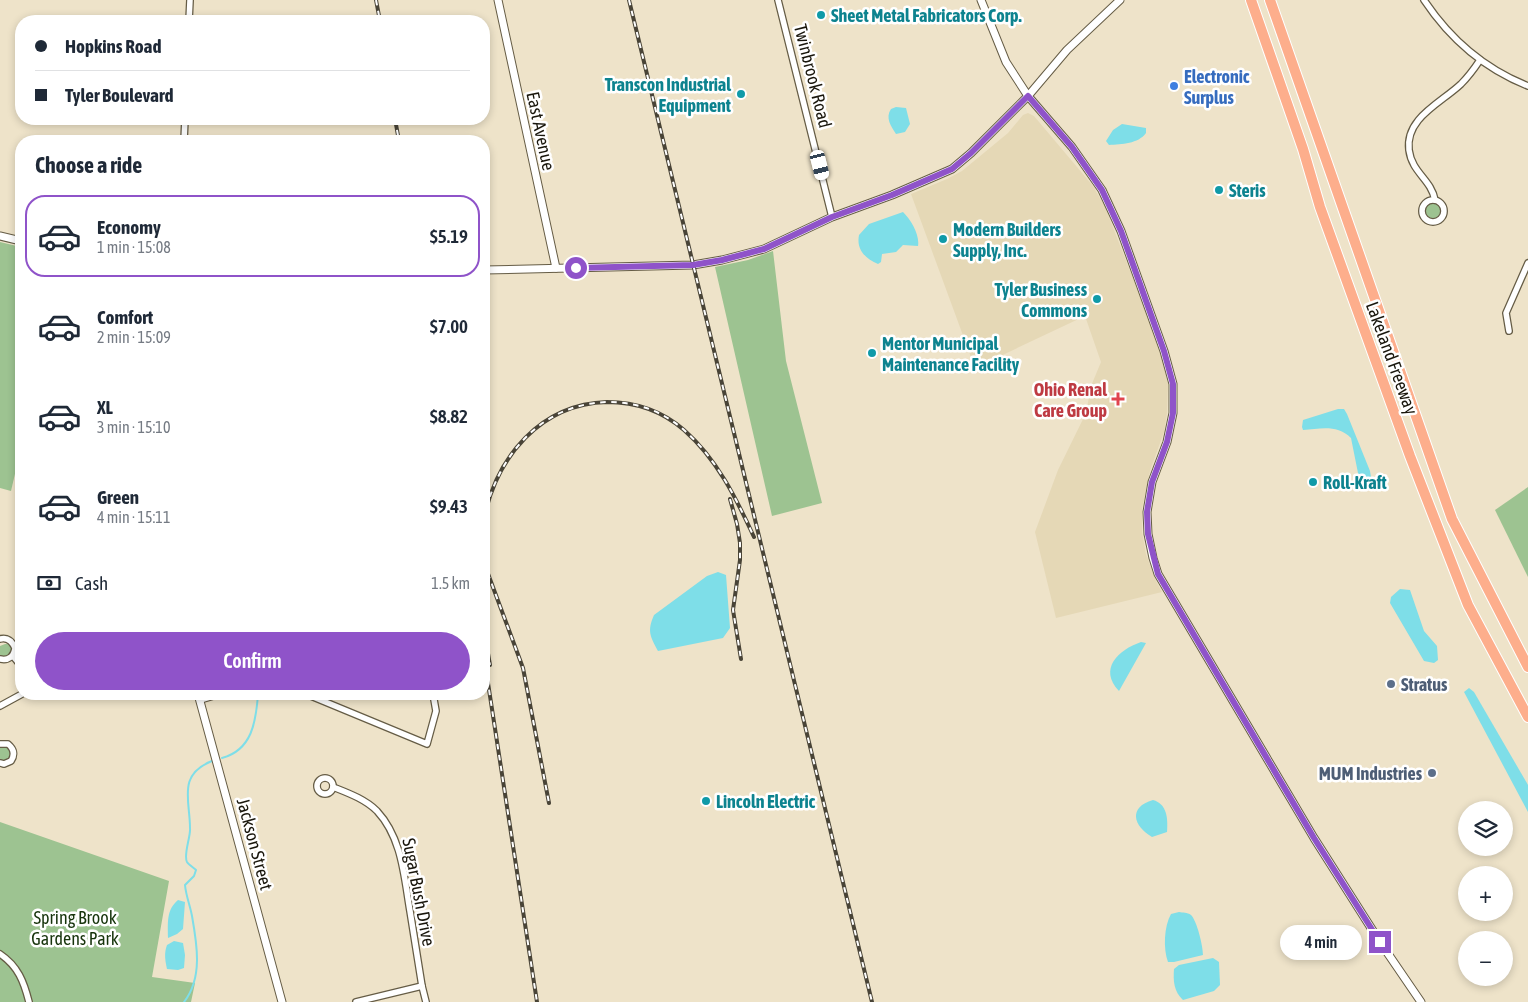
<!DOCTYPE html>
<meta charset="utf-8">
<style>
body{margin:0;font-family:"Asap Condensed",sans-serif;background:#f2f2f3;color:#1f2937;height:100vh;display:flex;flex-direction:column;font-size:19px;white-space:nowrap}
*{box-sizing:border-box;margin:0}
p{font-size:16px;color:#747a83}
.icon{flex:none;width:28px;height:28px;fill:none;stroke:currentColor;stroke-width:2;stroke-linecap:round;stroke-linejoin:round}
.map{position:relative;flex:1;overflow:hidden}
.side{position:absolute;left:15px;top:135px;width:475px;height:565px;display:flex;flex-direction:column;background:#fff;border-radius:20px;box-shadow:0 2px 8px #0003}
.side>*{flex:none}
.guide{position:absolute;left:15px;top:15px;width:475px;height:110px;border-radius:20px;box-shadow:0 2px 8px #0003;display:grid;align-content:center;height:110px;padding:0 20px;background:#fff}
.tools{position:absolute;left:1458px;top:801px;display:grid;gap:10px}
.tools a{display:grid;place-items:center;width:55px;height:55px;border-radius:50%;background:#fff;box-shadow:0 2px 8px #0003;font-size:25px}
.end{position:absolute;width:22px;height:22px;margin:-11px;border:6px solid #8f53c9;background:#fff;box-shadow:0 0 0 2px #fff}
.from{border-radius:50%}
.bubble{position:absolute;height:35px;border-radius:18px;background:#fff;box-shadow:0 2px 8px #0003;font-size:16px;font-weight:600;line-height:35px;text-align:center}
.car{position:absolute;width:15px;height:30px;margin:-15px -8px;border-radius:6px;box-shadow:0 0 4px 1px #0007;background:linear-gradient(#fff 24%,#345 0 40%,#fff 0 76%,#345 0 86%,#fff 0)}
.guide b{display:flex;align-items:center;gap:18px;height:48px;font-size:19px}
.guide b+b{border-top:1px solid #e0e1e3}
.guide i{width:12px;height:12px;background:#1f2937}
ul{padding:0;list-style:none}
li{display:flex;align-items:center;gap:15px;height:82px;margin:0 10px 8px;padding:0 10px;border:2px solid transparent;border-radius:20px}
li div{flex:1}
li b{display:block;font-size:19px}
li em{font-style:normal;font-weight:600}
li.selected{border-color:#8f53c9}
li>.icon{width:45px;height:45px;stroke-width:1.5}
h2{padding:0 20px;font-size:22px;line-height:60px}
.pay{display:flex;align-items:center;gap:12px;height:55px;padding:0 20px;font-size:19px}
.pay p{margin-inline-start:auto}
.button{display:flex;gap:10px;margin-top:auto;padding:10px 20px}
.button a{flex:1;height:58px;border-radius:30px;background:#8f53c9;color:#fff;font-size:20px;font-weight:600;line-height:58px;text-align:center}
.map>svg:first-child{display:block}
</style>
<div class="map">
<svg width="1528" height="1002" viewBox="0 0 1528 1002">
<rect width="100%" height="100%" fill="#eee3c9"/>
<polygon fill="#e5d8b6" points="1028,113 1034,116 1093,186 1105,207 1158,342 1168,383 1167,414 1164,432 1150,471 1142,509 1142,532 1146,554 1155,579 1162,592 1056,618 1035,532 1058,470 1086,413 1091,386 1101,362 1085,316 975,368 911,194 947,179 962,171 1008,133 1023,115"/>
<g fill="#9dc391">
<circle cx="1433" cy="211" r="8"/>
<polygon points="0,242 21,247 21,448 11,491 0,488"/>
<polygon points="773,251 786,361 822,503 772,516 715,267 748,260"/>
<polygon points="1528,487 1528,577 1495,510"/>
<polygon points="5,644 9,644 13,651 9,657 0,657 0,646"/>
<polygon points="2,747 8,747 11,751 12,757 7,761 0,760 0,748"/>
<polygon points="0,822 169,881 152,977 195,983 191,1002 0,1002"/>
</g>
<g fill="#7edee8">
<path d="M896 107 906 108 910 124 905 132 896 134C891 126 885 118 891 109Z"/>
<path d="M1122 124 1146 128V133C1138 144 1122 144 1109 145L1106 141 1113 130Z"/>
<path d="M903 212C911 220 920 235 918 246L903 245 896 252 882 254 881 262 878 264C866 259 856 250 859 235L869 224Z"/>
<path d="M1338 409H1344L1347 414 1370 471 1372 483 1370 485 1360 483 1351 438C1337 424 1320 429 1303 430L1302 427 1303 420Z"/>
<path d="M718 572 726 575 730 628 723 638 658 651C650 636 647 631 654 615L707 576Z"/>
<polygon points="1400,589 1410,590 1424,631 1437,646 1438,660 1434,663 1424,661 1390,603 1391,597"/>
<path d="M1141 642 1146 643 1119 691C1098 669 1118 650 1141 642Z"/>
<polygon points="1469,688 1474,692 1528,785 1528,812 1464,692"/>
<path d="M1153 800C1167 804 1168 818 1167 832L1152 837C1133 826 1128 807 1153 800Z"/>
<path d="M178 900 185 902 183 929 177 934 168 938C168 923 166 910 178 900Z"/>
<path d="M1179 912C1183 913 1187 912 1191 915 1197 921 1203 946 1203 955L1174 962H1168C1163 949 1164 926 1171 914Z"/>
<path d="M174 941 183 943 185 955 184 968 178 970 167 969C165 960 164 953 167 945Z"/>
<path d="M1213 958 1219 962 1220 985 1214 991 1183 1000C1174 992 1173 981 1174 969L1179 965Z"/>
</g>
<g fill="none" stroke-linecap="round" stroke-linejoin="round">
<g stroke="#7edee8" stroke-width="2">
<path d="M222 758C252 750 256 722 258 694"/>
<path d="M184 1002C203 978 197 944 192 916 190 905 186 896 185 885L194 876 196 870C194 868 189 865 187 862 183 855 191 836 190 828 190 800 177 775 212 761"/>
</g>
<defs>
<g id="minor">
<polyline points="778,0 832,217"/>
<path d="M1424 0C1450 39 1485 69 1528 86"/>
<polyline points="189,21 190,0"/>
<polyline points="184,141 185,119"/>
<path d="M1435 200C1431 179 1412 173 1409 150 1405 118 1441 103 1461 84 1468 77 1474 69 1480 60"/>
<circle cx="1433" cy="211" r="11"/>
<polyline points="1509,331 1506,313 1528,263"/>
<path d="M0 639C7 637 12 641 15 648 14 656 9 661 0 659"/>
<polyline points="13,656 21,666"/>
<polyline points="306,694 427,744 436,711 433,694"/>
<polyline points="200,700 220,694"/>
<polyline points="0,706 22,694"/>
<path d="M0 744H8C14 749 15 755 11 761L4 764 0 763"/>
<circle cx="325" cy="786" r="8"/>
<path d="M333 787C348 793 365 799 377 811 402 838 404 876 410 911 414 936 418 961 422 986L426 1002"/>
<path d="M0 954C18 966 24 982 29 1002"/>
<polyline points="356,1002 422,986"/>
</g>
<g id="tertiary">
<polyline points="498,0 556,268"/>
<polyline points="981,0 1006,62 1028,96 1072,147 1102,190 1121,231 1164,351 1173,384 1173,413 1167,442 1152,482 1147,512 1148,534 1153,558 1158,574 1314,838 1380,942 1421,1002"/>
<polyline points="0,236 21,241"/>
<polyline points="484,270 693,265 722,260 764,249 832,217 892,195 952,169 971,153 1028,96 1067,50 1120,0"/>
<polyline points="198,694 282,1002"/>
</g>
<g id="motorway">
<polyline points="1251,0 1303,149 1320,207 1410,456 1468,605 1528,717"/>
<polyline points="1270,0 1452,519 1528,667"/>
</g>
</defs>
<use href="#minor" stroke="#655c45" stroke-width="8"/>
<use href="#tertiary" stroke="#655c45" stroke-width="9"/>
<use href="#motorway" stroke="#fff" stroke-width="12"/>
<use href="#minor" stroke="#fff" stroke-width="5.5"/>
<use href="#tertiary" stroke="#fff" stroke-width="7"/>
<use href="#motorway" stroke="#fdae8c" stroke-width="10"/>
<defs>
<g id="rail">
<polyline points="376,0 380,21"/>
<polyline points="629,0 872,1002"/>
<polyline points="395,119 399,141"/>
<polyline points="730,499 737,524 740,543 740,560 733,610 741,659"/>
<path d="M484 518C497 457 540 404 607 402 636 402 661 410 684 430 717 459 736 498 754 537"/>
<polyline points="484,563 523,668 549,803"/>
<polyline points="484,630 490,665"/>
<polyline points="484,657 537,1002"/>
</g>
</defs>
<use href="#rail" stroke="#494437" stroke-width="4"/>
<use href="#rail" stroke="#fff" stroke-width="2" stroke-dasharray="5.5" stroke-linecap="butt"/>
</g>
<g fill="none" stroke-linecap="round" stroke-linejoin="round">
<polyline stroke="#8f53c9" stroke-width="6" points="576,268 693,265 722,260 764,249 832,217 892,195 952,169 971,153 1028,96 1072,147 1102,190 1121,231 1164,351 1173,384 1173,413 1167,442 1152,482 1147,512 1148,534 1158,574 1314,838 1380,942"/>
</g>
<g fill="#0f9aa8" stroke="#fff" stroke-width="2">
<circle cx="821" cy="15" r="5"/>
<circle cx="741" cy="94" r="5"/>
<circle cx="1219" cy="190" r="5"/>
<circle cx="943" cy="239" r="5"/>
<circle cx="1097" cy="299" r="5"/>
<circle cx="872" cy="353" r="5"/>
<circle cx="1313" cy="482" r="5"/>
<circle cx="706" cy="801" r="5"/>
</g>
<circle fill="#3f7fe0" stroke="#fff" stroke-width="2" cx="1174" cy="86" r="5"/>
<path fill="#e0444e" stroke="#fff" stroke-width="2" d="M1115.5 391.5h5v5h5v5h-5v5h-5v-5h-5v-5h5z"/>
<g fill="#5c6f8a" stroke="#fff" stroke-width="2">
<circle cx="1391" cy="684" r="5"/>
<circle cx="1432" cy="773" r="5"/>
</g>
<g text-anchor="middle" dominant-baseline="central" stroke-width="5" stroke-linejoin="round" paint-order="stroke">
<g font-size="18" font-weight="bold" fill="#0d838f" stroke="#fff" text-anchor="start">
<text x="831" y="15">Sheet Metal Fabricators Corp.</text>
<text x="731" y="84" text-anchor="end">Transcon Industrial<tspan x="731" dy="21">Equipment</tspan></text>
<text x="1229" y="190">Steris</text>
<text x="953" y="229">Modern Builders<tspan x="953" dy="21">Supply, Inc.</tspan></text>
<text x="1087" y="289" text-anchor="end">Tyler Business<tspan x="1087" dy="21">Commons</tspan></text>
<text x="882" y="343">Mentor Municipal<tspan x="882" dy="21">Maintenance Facility</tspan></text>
<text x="1323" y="482">Roll-Kraft</text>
<text x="716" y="801">Lincoln Electric</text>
</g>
<g font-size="18" fill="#19160c" stroke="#fff">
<text transform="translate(813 76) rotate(76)">Twinbrook Road</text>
<text transform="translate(541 131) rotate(78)">East Avenue</text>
<text transform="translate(1392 358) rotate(70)">Lakeland Freeway</text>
<text transform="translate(255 844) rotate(75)">Jackson Street</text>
<text transform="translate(419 892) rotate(79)">Sugar Bush Drive</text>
</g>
<g font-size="18" font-weight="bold" fill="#366cbe" stroke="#fff" text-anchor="start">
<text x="1184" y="76">Electronic<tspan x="1184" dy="21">Surplus</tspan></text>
</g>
<g font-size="18" font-weight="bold" fill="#be3a42" stroke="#fff" text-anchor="end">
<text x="1107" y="389">Ohio Renal<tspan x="1107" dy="21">Care Group</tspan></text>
</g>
<g font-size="18" font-weight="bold" fill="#4e5e75" stroke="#fff" text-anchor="start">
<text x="1401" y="684">Stratus</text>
<text x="1422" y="773" text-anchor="end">MUM Industries</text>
</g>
<g font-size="18" fill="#17340c" stroke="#fff">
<text x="75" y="917">Spring Brook<tspan x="75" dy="21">Gardens Park</tspan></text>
</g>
</g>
</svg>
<div class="tools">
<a><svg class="icon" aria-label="layers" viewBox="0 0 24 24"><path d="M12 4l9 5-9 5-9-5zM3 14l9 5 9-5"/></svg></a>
<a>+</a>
<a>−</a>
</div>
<i class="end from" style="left:576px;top:268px"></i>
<i class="end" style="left:1380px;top:942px"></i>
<div class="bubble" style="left:1280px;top:925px;width:82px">4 min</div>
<i class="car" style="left:820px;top:165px;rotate:166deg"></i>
<div class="guide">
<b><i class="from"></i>Hopkins Road</b>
<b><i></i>Tyler Boulevard</b>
</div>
<section class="side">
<h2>Choose a ride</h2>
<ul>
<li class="selected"><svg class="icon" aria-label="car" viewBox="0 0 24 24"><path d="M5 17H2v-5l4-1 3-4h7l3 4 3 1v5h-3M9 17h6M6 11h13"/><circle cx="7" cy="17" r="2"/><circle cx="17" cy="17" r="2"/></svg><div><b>Economy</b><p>1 min · 15:08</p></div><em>$5.19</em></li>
<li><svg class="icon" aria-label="car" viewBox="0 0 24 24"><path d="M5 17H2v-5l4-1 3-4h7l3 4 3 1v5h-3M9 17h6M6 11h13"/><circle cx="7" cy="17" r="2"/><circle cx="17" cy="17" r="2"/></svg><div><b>Comfort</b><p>2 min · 15:09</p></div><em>$7.00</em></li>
<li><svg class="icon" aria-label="car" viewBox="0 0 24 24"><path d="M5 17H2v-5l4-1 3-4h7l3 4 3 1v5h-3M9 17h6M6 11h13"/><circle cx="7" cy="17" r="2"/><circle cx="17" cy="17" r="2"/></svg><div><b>XL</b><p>3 min · 15:10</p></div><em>$8.82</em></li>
<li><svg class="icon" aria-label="car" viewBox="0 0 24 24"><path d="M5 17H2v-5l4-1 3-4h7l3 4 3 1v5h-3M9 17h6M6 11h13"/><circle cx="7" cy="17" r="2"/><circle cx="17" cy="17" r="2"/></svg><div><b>Green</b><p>4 min · 15:11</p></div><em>$9.43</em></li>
</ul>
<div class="pay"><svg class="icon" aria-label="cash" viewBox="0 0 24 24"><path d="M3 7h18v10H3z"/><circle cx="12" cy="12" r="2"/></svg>Cash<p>1.5 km</p></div>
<div class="button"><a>Confirm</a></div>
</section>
</div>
